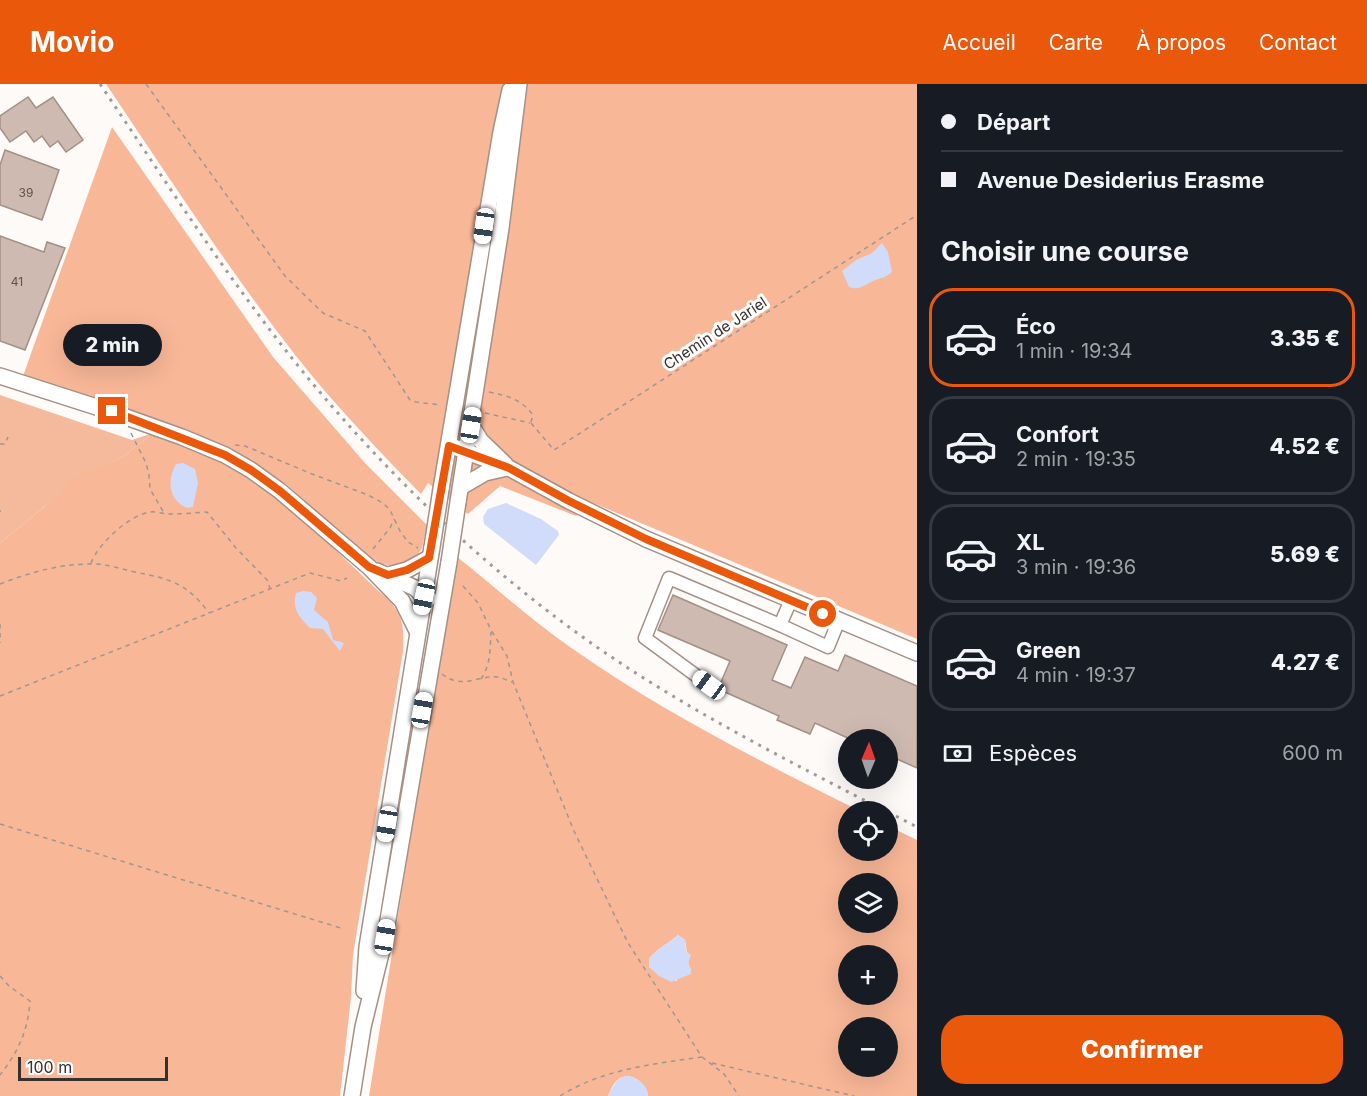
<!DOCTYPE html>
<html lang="fr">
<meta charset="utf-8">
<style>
body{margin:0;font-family:Inter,sans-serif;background:#242831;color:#f1f3f6;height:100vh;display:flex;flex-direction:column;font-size:22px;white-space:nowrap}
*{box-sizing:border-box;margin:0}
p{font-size:20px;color:#9ea1a6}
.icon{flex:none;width:33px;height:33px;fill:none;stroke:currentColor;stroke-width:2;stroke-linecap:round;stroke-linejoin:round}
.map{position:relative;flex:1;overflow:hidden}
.panel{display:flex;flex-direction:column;background:#171b24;width:450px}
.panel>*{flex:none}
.top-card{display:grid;align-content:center;height:132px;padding:0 24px;background:#171b24}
.needle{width:39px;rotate:2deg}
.controls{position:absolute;left:838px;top:645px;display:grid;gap:12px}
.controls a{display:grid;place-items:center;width:60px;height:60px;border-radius:50%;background:#171b24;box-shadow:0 6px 24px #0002;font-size:30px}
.scale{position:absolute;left:18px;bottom:15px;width:150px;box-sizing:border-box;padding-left:6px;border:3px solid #38302c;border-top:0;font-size:16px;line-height:21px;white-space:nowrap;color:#38302c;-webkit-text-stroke:4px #fff;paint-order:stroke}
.end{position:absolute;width:27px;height:27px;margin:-14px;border:8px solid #ea580c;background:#fff;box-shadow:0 0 0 3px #fff}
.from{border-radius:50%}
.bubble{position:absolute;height:42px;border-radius:21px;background:#171b24;box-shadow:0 6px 24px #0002;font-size:20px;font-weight:800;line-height:42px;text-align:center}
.car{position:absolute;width:18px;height:36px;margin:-18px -9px;border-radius:8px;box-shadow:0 0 4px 2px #0007;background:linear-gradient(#fff 24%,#345 0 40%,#fff 0 76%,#345 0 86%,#fff 0)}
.top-card b{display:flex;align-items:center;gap:21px;height:57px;font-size:22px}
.top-card b+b{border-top:2px solid #363941}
.top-card i{width:15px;height:15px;background:#f1f3f6}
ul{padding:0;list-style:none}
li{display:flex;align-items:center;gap:18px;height:99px;margin:0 12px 9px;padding:0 12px;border:3px solid #363941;border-radius:24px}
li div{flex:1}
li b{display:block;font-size:22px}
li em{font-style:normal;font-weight:800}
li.selected{border-color:#ea580c}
li>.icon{width:54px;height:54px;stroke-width:1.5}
h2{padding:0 24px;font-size:27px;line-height:72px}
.pay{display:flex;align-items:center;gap:15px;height:66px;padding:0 24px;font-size:22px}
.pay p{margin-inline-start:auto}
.action{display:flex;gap:12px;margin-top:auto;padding:12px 24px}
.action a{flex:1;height:69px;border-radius:24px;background:#ea580c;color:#fff;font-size:24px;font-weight:800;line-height:69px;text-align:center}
header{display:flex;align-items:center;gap:36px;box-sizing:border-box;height:84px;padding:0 30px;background:#ea580c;color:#fff}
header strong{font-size:28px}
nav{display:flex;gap:33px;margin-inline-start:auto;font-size:21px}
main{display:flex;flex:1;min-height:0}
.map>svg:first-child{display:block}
</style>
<header>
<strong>Movio</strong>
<nav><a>Accueil</a><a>Carte</a><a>À propos</a><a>Contact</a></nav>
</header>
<main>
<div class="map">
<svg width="917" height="1012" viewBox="0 0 917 1012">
<rect width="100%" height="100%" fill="#fefaf8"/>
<polygon fill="#f5b99b" points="0,311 132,356 153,349 124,372 72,397 43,424 0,459"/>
<g fill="#f8b797" fill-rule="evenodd">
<path d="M106 0H917V555L586 416 576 432 500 402 468 430 428 399 421 410C378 366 334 320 296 272 228 185 168 92 106 0Z"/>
<polygon points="112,43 273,273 365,379 427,441 422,464 415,474 403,480 389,481 382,480 369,474 287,401 250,378 23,292"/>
<path d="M153 349C186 362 223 374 253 395 303 429 344 477 390 517 404 535 404 545 403 567L353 871 351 913 340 1012H0V459L43 424 72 396 124 372Z"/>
<path d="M456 472C494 502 530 535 570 563 661 627 761 678 860 727L849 728V766H888V742L917 756V1012H648C648 1000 630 986 619 995 613 999 611 1006 608 1012H369ZM849 800H888V838H849ZM678 851 685 856 689 883 676 897 649 883V875C657 864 668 860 678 851ZM849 872H888V910H849ZM849 944H888V982H849Z"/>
</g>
<g fill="#d0dcfa">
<path d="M882 159 888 168 892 188C884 195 882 193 873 197 864 201 860 207 849 203L842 187 856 176 872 169Z"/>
<path d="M183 379 195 385 198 399 193 423 187 424C168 416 167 396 176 380Z"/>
<polygon points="506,419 541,435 558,447 559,451 536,481 484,440 483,433 488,425"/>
<path d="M303 507 311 508 317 514 314 526 328 538 333 556 344 559 340 567 323 545 310 544C299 533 292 525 296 509Z"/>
<path d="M678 851 685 856 686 867 691 871 688 879 691 885V890L671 898 659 892 649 883V875C657 864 668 860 678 851Z"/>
<path d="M626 992C637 993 648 1001 648 1012H608C613 1003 616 994 626 992Z"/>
</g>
<g fill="#cebab0" stroke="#a28f85" stroke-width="1.5">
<polygon points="28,13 36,24 53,13 83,56 66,68 58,57 50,63 42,52 34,58 26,47 10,58 0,44 0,32"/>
<polygon points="5,66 59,86 42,136 0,121 0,81"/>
<polygon points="0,152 44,168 47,158 65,164 25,266 0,257"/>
<polygon points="673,511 787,561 772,596 791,604 805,573 838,587 845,571 917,602 917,684 888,671 888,656 852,656 815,639 810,650 777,636 779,632 718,605 730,577 658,546"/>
</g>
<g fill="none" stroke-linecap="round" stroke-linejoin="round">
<defs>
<g id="minor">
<polyline points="791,516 780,541 828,563 839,536"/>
<polyline points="709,601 645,554 669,494 780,541"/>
</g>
<g id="major">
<polyline points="0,292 112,328 182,353 225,371 251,386 280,407 369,483 402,517 417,547"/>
<polyline points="471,341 481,357 505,380"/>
<polyline points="449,361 509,384 569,417 646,455 917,569"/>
<polyline points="461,403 485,389 507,384"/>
<polyline points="441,405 501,48 510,6"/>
<polyline points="458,418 501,144 519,0"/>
<polyline points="377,487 415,504 424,513 429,514"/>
<polyline points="388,491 407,486 429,474"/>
<polyline points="364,907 367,863 432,463"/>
<polyline points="352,1012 363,943 385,853 449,478"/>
</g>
</defs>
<use href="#minor" stroke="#a39087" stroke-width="15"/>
<use href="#major" stroke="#a39087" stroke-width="18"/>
<g stroke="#9d9794" stroke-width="1.5" stroke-dasharray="4.5 4.5" stroke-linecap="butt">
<polyline points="146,0 285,192 323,229 365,247 410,316 416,318 441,321"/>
<path d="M489 308C508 312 521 315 533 331L531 338"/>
<polyline points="485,329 530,339"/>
<polyline points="531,339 554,366 917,131"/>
<polyline points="131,349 146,379 149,391 150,405 164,429"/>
<polyline points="0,360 5,360 8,353"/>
<polyline points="235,361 245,362 312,390 368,411 383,419 390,426 400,447 408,458 418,464"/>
<polyline points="0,426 0,428"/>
<polyline points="373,465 390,444 394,435"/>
<path d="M91 479C98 460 129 431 150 428 156 427 163 430 169 430 181 430 194 429 207 428L236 464 268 497 270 505"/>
<path d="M0 500C28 489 59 480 90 480 105 479 120 485 135 488 170 495 187 499 209 529"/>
<polyline points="463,502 478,519 491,546 507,572 513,598 574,747 628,859 702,973 724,990 739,1012"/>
<polyline points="0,540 0,559"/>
<path d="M442 590C462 606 478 591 498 593 503 594 508 597 512 598"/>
<path d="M481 595C491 580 490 565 491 548"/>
<polyline points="0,612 310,489 341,497 347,494"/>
<polyline points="0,740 344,845"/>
<path d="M0 892 9 902 30 917C28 947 18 968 0 991"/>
<polyline points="712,979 854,1012"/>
<path d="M560 1012C603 985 653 980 702 973"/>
</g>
<use href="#minor" stroke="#fff" stroke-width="12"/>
<use href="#major" stroke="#fff" stroke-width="15"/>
<g stroke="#a19b98" stroke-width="3" stroke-dasharray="3 6" stroke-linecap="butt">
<path d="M100 0C173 108 244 221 330 320 420 424 525 519 642 593 721 643 804 685 887 728"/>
<polyline points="888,728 917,743"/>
</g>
<defs>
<g id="major-bridge">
<polyline points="432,463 441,405"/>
<polyline points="449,478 458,418"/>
</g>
</defs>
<use href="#major-bridge" stroke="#a39087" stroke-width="18" stroke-linecap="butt"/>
<use href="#major-bridge" stroke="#fff" stroke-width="15"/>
</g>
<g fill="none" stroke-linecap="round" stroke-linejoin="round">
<polyline stroke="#ea580c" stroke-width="8" points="112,327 225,371 251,386 280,407 369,483 388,491 407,486 429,474 449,362 509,384 569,417 646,455 823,530"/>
</g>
<g text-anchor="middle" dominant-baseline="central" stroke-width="6" stroke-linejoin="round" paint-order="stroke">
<g font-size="12" fill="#5e524d">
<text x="26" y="108">39</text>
<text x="17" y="197">41</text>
</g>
<g font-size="15" fill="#38302c" stroke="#fff">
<text transform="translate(715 249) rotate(-33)">Chemin de Jariel</text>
</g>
</g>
</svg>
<div class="controls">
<a><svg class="needle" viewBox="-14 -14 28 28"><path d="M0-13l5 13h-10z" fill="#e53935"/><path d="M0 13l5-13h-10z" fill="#9ea1a6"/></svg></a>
<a><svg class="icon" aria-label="locate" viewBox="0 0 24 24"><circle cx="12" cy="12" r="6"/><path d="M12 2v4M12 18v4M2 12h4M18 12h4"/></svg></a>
<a><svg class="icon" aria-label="layers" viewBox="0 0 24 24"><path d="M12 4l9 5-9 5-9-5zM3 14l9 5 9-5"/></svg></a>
<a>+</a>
<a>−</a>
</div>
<div class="scale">100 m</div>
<i class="end from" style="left:823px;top:530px"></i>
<i class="end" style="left:112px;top:327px"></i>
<div class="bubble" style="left:63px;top:240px;width:99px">2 min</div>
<i class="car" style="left:484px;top:142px;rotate:188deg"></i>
<i class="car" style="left:471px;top:341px;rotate:9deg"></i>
<i class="car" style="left:424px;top:513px;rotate:192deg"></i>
<i class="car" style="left:709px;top:601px;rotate:306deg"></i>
<i class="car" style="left:422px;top:626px;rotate:10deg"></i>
<i class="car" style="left:387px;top:740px;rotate:189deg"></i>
<i class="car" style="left:385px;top:853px;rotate:9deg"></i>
</div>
<section class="panel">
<div class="top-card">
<b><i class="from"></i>Départ</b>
<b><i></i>Avenue Desiderius Erasme</b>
</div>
<h2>Choisir une course</h2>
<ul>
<li class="selected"><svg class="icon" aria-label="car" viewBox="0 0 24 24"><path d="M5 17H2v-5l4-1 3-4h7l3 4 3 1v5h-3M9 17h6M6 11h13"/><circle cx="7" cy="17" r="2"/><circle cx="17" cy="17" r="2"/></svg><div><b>Éco</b><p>1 min · 19:34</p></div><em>3.35 €</em></li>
<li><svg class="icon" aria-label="car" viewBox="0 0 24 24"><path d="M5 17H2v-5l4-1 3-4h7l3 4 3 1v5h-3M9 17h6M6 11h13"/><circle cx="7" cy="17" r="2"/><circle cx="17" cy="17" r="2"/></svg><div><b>Confort</b><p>2 min · 19:35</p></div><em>4.52 €</em></li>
<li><svg class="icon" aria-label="car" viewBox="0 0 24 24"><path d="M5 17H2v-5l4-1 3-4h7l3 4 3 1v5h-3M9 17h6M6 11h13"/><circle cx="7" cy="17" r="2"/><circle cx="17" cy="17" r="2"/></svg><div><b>XL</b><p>3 min · 19:36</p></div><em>5.69 €</em></li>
<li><svg class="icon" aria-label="car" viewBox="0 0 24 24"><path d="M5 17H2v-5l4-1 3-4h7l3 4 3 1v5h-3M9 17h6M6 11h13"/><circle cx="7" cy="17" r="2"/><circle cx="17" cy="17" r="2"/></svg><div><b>Green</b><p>4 min · 19:37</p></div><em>4.27 €</em></li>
</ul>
<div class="pay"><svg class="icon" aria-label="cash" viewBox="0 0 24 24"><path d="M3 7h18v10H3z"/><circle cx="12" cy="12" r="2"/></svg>Espèces<p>600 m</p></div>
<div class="action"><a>Confirmer</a></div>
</section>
</main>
